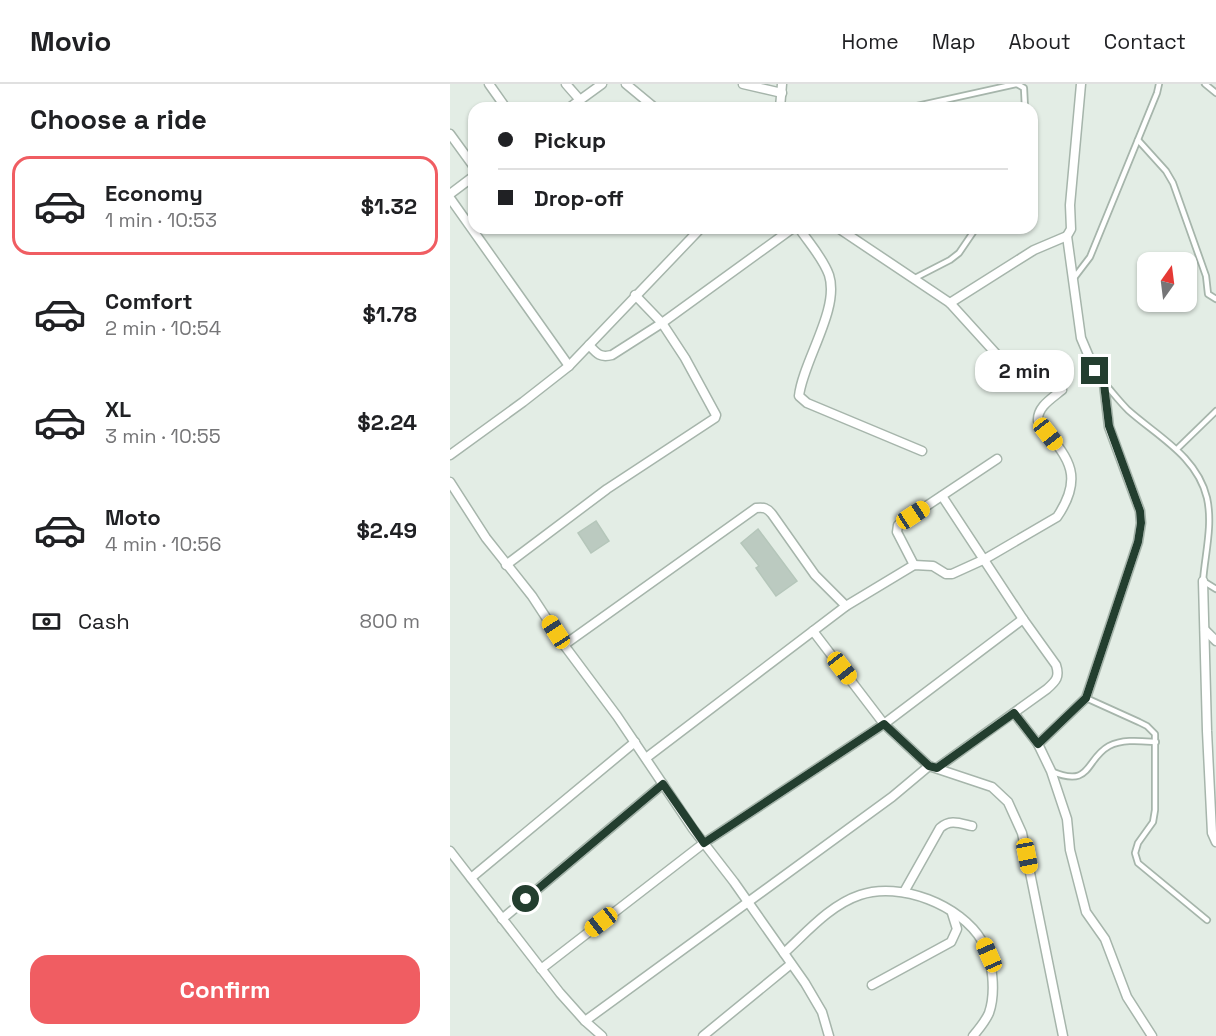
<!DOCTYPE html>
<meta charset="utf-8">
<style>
body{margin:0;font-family:"Space Grotesk",sans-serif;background:#f6f6f6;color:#202124;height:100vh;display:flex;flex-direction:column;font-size:22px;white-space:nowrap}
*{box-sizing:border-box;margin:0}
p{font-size:20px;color:#757577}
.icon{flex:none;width:33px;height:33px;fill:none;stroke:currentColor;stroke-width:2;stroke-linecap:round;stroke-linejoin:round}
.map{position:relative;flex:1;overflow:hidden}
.side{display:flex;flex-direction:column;background:#fff;width:450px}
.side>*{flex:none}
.banner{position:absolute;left:18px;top:18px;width:570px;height:132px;border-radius:18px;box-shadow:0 2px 4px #0004;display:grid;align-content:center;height:132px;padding:0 30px;background:#fff}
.needle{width:39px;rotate:14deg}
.buttons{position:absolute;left:687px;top:168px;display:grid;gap:12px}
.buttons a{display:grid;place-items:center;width:60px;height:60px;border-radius:12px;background:#fff;box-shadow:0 2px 4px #0004;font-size:30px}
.end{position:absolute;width:27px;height:27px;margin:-14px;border:8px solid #233e2f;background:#fff;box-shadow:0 0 0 3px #fff}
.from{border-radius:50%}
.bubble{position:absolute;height:42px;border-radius:18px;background:#fff;box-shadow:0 2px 4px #0004;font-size:20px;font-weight:600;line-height:42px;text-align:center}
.car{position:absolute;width:18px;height:36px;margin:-18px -9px;border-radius:8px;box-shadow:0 0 4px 2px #0007;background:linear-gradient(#f5c518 24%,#345 0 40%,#f5c518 0 76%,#345 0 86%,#f5c518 0)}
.banner b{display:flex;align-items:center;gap:21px;height:57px;font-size:22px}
.banner b+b{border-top:2px solid #e0e0e0}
.banner i{width:15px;height:15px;background:#202124}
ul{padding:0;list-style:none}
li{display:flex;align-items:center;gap:18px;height:99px;margin:0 12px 9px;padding:0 18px;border:3px solid transparent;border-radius:18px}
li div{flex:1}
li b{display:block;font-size:22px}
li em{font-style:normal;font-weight:600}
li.on{border-color:#f05d62}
li>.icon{width:54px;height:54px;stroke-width:1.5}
h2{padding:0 30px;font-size:27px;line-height:72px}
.pay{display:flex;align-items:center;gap:15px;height:66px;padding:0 30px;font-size:22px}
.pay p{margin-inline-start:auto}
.cta{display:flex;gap:12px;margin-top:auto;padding:12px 30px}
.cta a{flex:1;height:69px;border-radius:18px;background:#f05d62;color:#fff;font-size:24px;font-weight:600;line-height:69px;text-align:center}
header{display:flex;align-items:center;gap:36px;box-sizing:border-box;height:84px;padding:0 30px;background:#fff;border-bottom:2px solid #e0e0e0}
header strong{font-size:28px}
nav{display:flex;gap:33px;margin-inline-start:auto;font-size:21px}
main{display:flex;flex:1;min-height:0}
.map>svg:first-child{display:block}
</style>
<header>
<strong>Movio</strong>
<nav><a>Home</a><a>Map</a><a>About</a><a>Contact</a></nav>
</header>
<main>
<section class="side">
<h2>Choose a ride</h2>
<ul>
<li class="on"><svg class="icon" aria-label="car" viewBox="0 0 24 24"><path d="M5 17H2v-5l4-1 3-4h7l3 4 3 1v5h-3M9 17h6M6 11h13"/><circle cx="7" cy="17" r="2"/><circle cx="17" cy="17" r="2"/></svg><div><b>Economy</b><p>1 min · 10:53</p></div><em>$1.32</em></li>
<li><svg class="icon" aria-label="car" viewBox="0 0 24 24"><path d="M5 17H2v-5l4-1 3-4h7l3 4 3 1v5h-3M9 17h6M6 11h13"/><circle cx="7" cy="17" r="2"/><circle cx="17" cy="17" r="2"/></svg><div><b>Comfort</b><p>2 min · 10:54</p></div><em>$1.78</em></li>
<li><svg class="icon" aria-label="car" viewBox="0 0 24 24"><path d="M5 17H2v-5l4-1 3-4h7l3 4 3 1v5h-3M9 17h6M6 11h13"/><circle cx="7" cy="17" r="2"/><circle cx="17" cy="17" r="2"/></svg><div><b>XL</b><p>3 min · 10:55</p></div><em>$2.24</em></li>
<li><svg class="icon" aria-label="car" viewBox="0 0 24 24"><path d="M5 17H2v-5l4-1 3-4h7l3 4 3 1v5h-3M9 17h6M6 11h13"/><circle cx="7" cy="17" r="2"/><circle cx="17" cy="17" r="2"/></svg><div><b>Moto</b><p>4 min · 10:56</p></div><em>$2.49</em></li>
</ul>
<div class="pay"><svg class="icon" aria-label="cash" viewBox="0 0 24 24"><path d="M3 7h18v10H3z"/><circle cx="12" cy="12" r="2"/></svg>Cash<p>800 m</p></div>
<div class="cta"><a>Confirm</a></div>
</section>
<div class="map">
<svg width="766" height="952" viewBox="0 0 766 952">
<rect width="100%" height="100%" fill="#e3ede5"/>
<g fill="#bbcac0" stroke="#b5c6ba" stroke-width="1.5">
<polygon points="146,437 159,457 141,469 128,449"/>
<polygon points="308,445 347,497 326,512 306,484 309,482 291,459"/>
</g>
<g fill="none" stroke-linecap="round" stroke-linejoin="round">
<defs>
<g id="service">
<polyline points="567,0 574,4 575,24"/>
<polyline points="755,0 766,9"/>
<polyline points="458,24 566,0"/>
<polyline points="688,56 716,87 723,99 756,192 758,210 766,215"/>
<polyline points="465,194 500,176 509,169 526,144"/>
<polyline points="624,194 640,173 707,9 709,0"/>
<path d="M656 301C663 309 670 318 678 326 707 352 747 372 757 414 763 441 755 470 753 497L766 505"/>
<polyline points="727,365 766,327"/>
<polyline points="636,614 689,638 697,642 705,650 705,726 703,738 688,759 685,769 688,779 757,836"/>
<path d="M601 687C642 705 635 675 659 662 673 655 690 657 706 658"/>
</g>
<g id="minor">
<polyline points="39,0 56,24"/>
<polyline points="116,0 130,16"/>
<polyline points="176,0 205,24"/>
<polyline points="293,0 332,9"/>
<polyline points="119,24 152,0"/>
<polyline points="330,24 332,0"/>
<polyline points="0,50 24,83"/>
<polyline points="0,110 24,92"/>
<polyline points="0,114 119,282"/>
<path d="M349 144C359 159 373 174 379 191 390 225 353 277 349 312L357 319 472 367"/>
<polyline points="388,144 500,219 559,284"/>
<polyline points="500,219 584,166 617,152"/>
<path d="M139 261C147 270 150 274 162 271L212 239 343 144"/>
<polyline points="0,371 73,318 119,282 251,144"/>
<polyline points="0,398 36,454 82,512 114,561 167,632 243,745 284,798 355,899 372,928 379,952"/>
<polyline points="56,481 157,405 265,334 266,331 235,274 212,239 185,211"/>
<polyline points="464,481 447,448 448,441 547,375"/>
<polyline points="753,497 757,647 762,749 766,758"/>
<polyline points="755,546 766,557"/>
<polyline points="363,547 434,640 479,682 542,703 558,718 572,749 613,952"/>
<path d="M114 561 306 424C314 423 317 424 322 430L365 491 396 522"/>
<polyline points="564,629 588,660 601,687 617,735 620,766 636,828 655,855 677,913 702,952"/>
<polyline points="588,660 636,614 688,458 691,439 690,427 659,343 654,300 645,287 631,254 617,152 621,145 620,121 631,0"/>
<path d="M196 674 396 522 464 481 483 482 496 490H502L535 475 607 433C637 389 615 371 588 337 587 323 601 315 612 306"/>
<path d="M487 684 597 605C606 597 610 593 606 581L573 535 492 412"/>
<polyline points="0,767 110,909 135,937 152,952"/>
<polyline points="21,794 185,658"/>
<path d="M454 808 490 744C500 735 509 739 522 742"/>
<polyline points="52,835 213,700"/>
<path d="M334 869C357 848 380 821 410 811 450 797 511 821 532 857 543 875 546 909 539 929 535 938 529 945 523 952"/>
<polyline points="91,885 254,759 434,640 573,535"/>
<polyline points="422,901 501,858 507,845 502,829"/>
<polyline points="135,937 442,713 479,682"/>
<polyline points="253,952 341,880"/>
</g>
</defs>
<use href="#service" stroke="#a6b5ab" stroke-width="8"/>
<use href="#minor" stroke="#a6b5ab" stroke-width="11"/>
<use href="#service" stroke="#fff" stroke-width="4.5"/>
<use href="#minor" stroke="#fff" stroke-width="8"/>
</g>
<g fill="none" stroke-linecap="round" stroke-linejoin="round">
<polyline stroke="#233e2f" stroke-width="8" points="76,815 213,700 254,759 434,640 479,682 487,684 564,629 588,660 636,614 688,458 691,439 690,427 659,342 654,300 645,287"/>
</g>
</svg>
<div class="buttons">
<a><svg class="needle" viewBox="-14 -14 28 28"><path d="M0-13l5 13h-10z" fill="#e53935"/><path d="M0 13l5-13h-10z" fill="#757577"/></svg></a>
</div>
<i class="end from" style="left:76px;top:815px"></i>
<i class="end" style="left:645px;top:287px"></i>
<div class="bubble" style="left:525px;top:266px;width:99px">2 min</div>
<i class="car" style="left:598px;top:350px;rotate:142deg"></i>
<i class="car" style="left:463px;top:431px;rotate:57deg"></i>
<i class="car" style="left:106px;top:548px;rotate:327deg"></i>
<i class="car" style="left:392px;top:584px;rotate:142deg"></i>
<i class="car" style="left:577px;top:772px;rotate:169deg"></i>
<i class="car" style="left:151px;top:838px;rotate:232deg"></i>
<i class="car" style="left:539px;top:871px;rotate:336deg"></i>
<div class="banner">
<b><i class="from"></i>Pickup</b>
<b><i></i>Drop-off</b>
</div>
</div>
</main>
